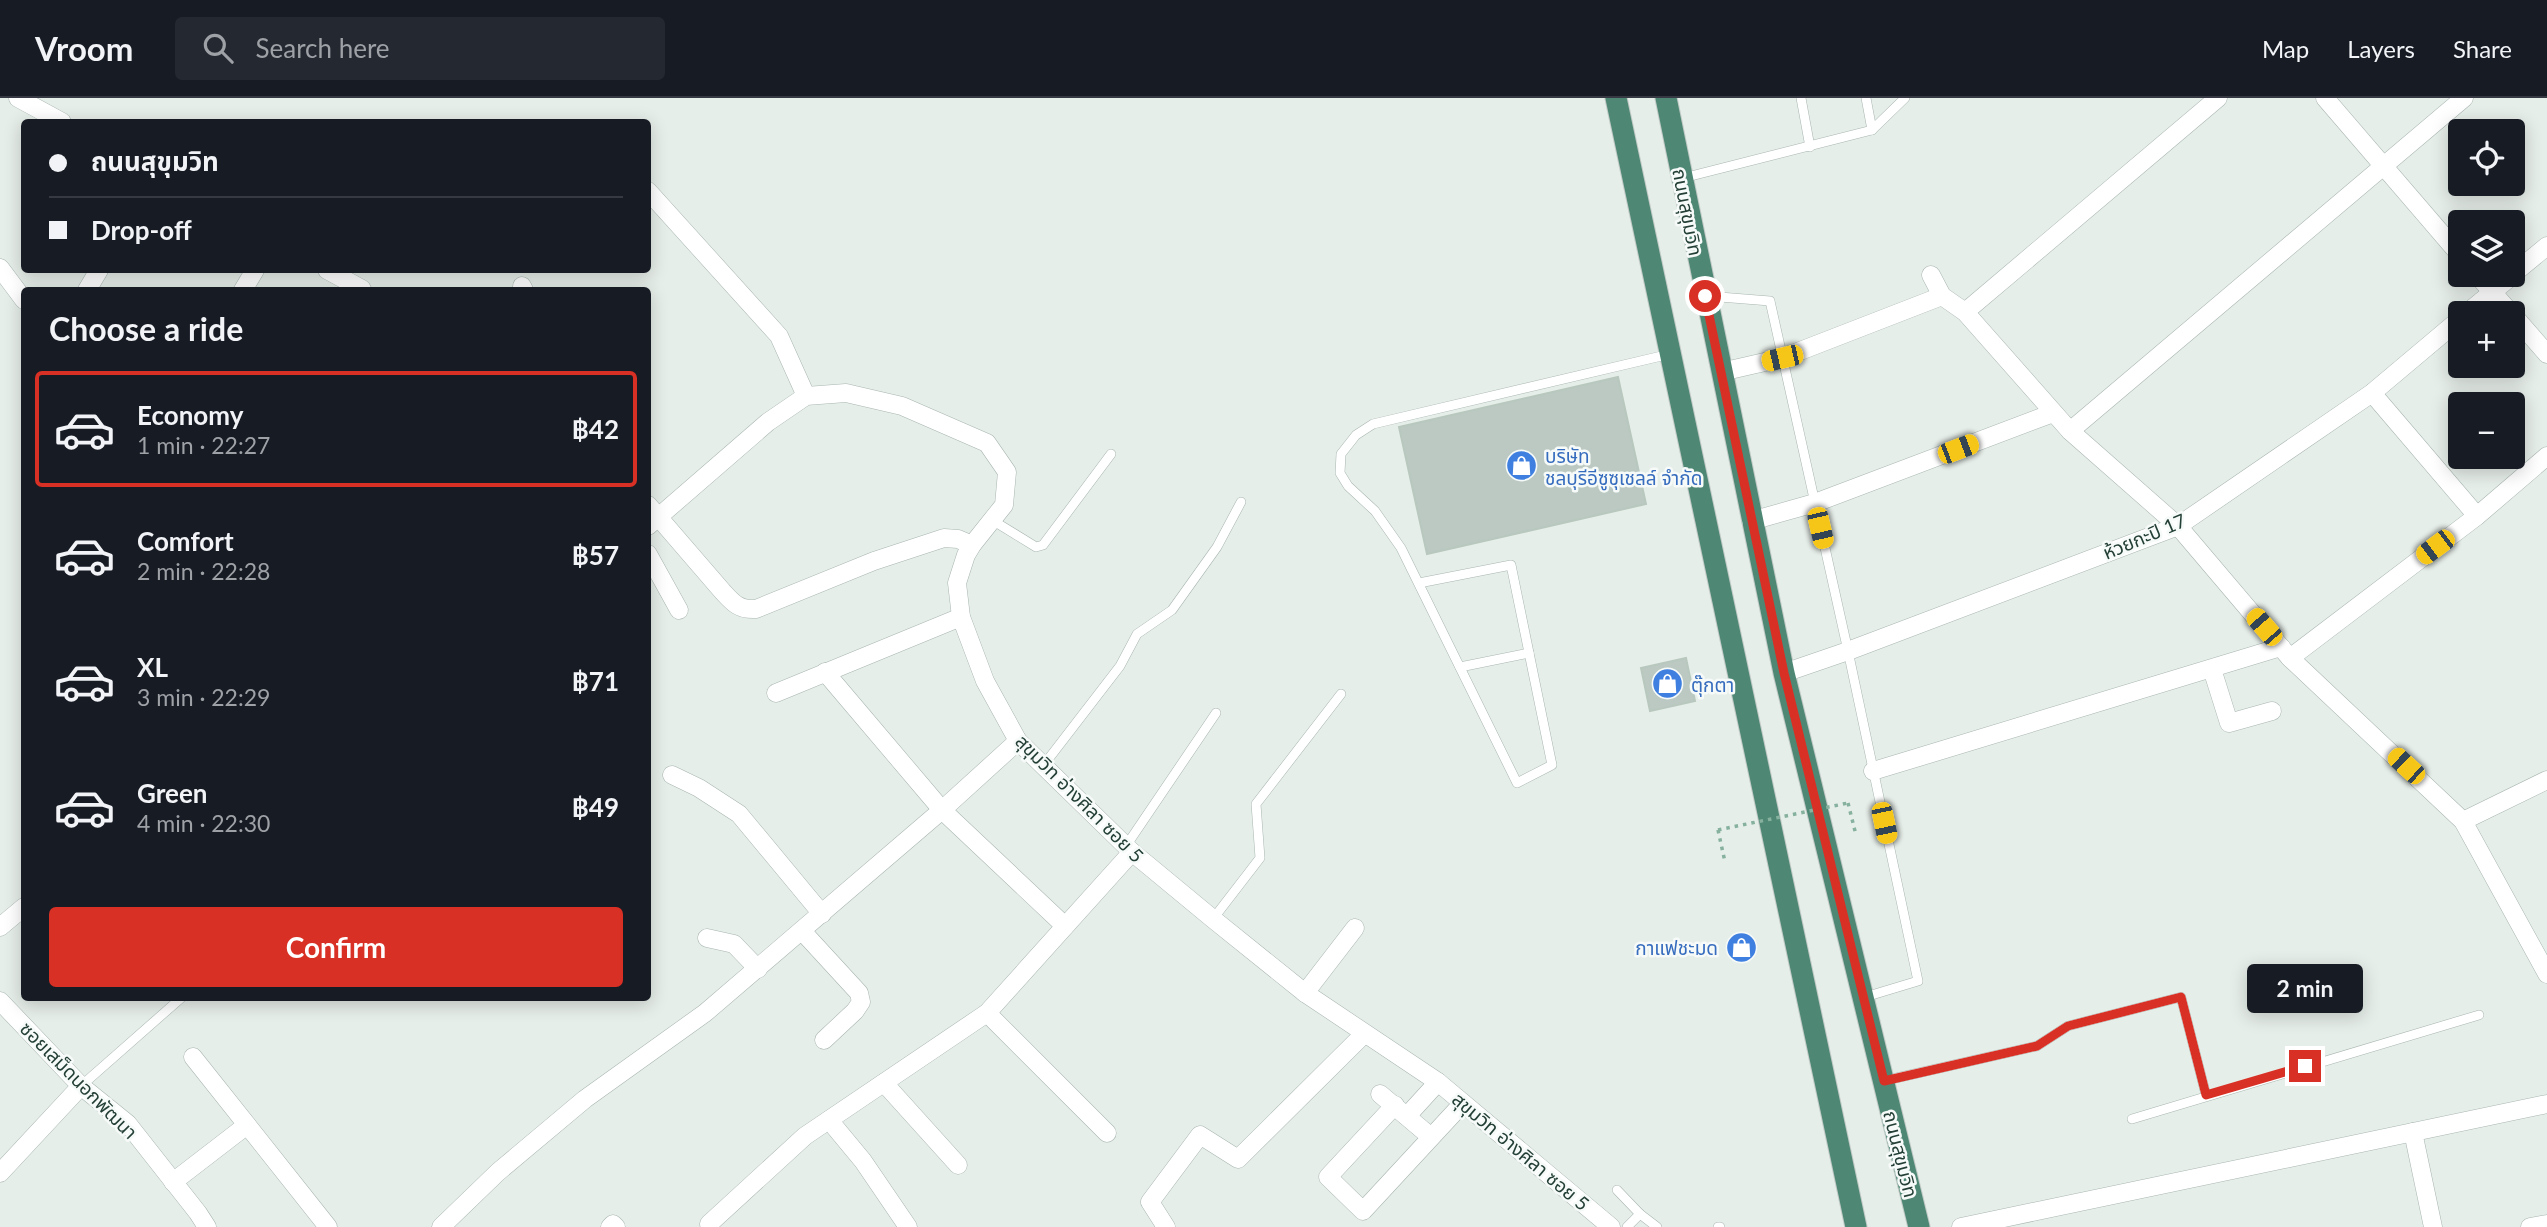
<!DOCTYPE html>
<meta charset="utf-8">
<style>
body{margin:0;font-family:Lato,"Noto Sans Thai",sans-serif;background:#242831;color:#f1f3f6;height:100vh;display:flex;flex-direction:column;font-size:26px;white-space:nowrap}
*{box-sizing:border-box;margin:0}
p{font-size:23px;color:#9ea1a6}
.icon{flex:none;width:38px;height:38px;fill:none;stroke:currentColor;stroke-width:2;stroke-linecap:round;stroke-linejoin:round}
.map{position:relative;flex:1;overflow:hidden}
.details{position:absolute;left:21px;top:189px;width:630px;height:714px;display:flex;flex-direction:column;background:#171b24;border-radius:7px;box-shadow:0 4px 18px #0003}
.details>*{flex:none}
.guide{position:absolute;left:21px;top:21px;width:630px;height:154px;border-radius:7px;box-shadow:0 4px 18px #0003;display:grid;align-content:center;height:154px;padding:0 28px;background:#171b24}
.controls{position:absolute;left:2448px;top:21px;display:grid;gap:14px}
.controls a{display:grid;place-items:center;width:77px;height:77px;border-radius:7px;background:#171b24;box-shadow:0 4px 18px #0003;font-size:35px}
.end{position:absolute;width:32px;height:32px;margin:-16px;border:9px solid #d93025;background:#fff;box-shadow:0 0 0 4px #fff}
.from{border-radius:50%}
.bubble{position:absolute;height:49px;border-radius:7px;background:#171b24;box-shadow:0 4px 18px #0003;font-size:23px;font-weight:700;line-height:49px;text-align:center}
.car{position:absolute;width:21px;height:42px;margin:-21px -10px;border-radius:9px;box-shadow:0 0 5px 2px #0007;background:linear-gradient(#f5c518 24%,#345 0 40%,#f5c518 0 76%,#345 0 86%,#f5c518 0)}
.guide b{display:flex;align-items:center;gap:24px;height:66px;font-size:26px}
.guide b+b{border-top:2px solid #363941}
.guide i{width:18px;height:18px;background:#f1f3f6}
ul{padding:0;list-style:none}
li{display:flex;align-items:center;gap:21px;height:116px;margin:0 14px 10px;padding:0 14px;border:4px solid transparent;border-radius:7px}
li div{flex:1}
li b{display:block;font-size:26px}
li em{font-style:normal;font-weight:700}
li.selected{border-color:#d93025}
li>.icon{width:63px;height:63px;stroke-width:1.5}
h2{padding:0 28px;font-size:32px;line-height:84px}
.action{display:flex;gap:14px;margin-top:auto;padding:14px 28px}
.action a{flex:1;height:80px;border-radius:7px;background:#d93025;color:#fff;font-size:28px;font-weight:700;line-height:80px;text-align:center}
header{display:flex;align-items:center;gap:42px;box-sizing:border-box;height:98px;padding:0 35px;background:#171b24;border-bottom:2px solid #363941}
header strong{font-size:33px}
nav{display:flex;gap:38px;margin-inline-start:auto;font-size:24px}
.search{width:490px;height:63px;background:#242831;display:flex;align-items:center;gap:18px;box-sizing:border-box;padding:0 24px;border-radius:7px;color:#9ea1a6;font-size:26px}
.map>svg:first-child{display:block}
</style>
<header>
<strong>Vroom</strong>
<div class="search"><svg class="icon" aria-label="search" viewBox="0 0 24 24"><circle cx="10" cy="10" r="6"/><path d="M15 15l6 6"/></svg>Search here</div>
<nav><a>Map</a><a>Layers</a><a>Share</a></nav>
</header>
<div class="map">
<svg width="2547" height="1129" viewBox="0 0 2547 1129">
<rect width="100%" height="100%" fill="#e6eee9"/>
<g fill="#bbc9c2" stroke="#b8c8bf" stroke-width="2">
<polygon points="1618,279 1646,406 1427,456 1399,329"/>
<polygon points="1686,560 1695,603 1650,613 1641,570"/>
</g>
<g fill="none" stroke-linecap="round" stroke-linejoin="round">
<defs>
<g id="service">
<polyline points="1801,0 1810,49"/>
<polyline points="1866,0 1872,32"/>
<polyline points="1683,80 1872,32 1905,0"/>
<polyline points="1707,198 1770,203 1848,553 1918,883 1865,899"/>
<polyline points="992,422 1036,449 1043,447 1111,356"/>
<polyline points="1419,485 1511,467 1552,667 1517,685 1401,450 1375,413 1348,388 1340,375 1341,356 1356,337 1373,326 1670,256"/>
<polyline points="1460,569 1529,555"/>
<polyline points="1043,668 1120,568 1137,536 1172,512 1217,449 1241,404"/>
<polyline points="1126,748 1216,615"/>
<polyline points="1213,821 1260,760 1256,706 1341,596"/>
<polyline points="1883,983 2037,948 2068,928 2181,899 2206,997"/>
<polyline points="81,988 181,900"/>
<polyline points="2132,1021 2479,917"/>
<polyline points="1617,1092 1640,1116 1627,1129"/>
<polyline points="1640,1116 1657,1129"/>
<polyline points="1718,1129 1720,1129"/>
</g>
<g id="minor">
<polyline points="18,0 62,24"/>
<polyline points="2325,0 2460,157"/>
<polyline points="648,93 779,238 806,298"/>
<polyline points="0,170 24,202"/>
<polyline points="327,172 362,191"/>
<polyline points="2513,176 2547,148"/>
<polyline points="1931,177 1942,198 1965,214 2070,333 2178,428 2290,560 2463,723 2547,876"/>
<polyline points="2477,177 2511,215"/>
<polyline points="522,188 524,192"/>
<polyline points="87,192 99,172"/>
<polyline points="243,192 255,172"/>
<polyline points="1965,214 2218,0"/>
<polyline points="2467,215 2513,177"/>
<polyline points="2513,217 2547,256"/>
<polyline points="1721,274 1782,260 1942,198"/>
<polyline points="2372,295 2477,418"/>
<polyline points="2070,333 2464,0"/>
<path d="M648 407 723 494C733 505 739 512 756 511L874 463 944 440 958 441 972 447"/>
<polyline points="1751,423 1815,405 2053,315"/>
<polyline points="648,428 768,324 806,298 846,295 902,308 987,345 1007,374 1004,407 972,447 966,457 957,485 961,519 985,583 1018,643 1132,754 1213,821 1305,895 1438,984 1611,1129"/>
<polyline points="648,456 679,512"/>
<polyline points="2290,560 2477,418 2547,358"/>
<polyline points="2212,571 2229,625 2272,613"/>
<polyline points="825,574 942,712 1065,828"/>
<polyline points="1784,575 1848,553 2178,428 2372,295 2460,221"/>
<polyline points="776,595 961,519"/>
<polyline points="1873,673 2281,549"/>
<polyline points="672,677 699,690 739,716 822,816"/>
<polyline points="2463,723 2547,682"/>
<polyline points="0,829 24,809"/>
<polyline points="802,833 859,895 861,904 855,913 824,942"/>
<polyline points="707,840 734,846 758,871"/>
<polyline points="1305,895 1355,830"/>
<polyline points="0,903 81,988 128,1026 198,1115 207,1129"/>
<polyline points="987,915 1107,1035"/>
<polyline points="193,959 328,1129"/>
<polyline points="884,985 958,1067"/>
<polyline points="1380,996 1431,1039"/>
<polyline points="1395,1007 1328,1079 1363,1113 1463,1005"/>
<polyline points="1407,1018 1438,984"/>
<polyline points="829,1022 863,1063 908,1129"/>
<polyline points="2413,1034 2433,1129"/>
<polyline points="0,1075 81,988"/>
<polyline points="173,1084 247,1027"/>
<polyline points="709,1126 805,1038 987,915 1132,754"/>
<polyline points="441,1129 498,1074 585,1001 705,915 942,712 1018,643"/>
<polyline points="610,1129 613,1126 616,1129"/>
<polyline points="1166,1129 1150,1104 1200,1037 1238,1061 1364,936"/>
<polyline points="1961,1129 2547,1006"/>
<polyline points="2530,1129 2547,1126"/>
</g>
<g id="trunk">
<polyline points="1616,0 1856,1129"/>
<polyline points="1666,0 1784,575 1919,1129"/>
</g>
</defs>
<use href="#service" stroke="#a8b6b0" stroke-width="10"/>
<use href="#minor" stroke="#a8b6b0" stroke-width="19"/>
<use href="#trunk" stroke="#c2cac7" stroke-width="23"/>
<g stroke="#87b19f" stroke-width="3.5" stroke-dasharray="3.5 5" stroke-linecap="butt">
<polyline points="1848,705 1856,737"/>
<polyline points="1718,732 1725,764"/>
</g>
<use href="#service" stroke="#fff" stroke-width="9"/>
<use href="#minor" stroke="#fff" stroke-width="18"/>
<use href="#trunk" stroke="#4e8874" stroke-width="21"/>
<polyline stroke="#87b19f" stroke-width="3.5" stroke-dasharray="3.5 5" stroke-linecap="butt" points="1718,732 1848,705"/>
</g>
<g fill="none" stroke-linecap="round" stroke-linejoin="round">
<polyline stroke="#d93025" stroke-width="9" points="1705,198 1784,575 1884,983 2037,948 2068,928 2181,899 2206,997 2305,968"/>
</g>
<defs>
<symbol id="shop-disc" viewBox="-11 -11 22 22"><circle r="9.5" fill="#3f7fe0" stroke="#f6faf8"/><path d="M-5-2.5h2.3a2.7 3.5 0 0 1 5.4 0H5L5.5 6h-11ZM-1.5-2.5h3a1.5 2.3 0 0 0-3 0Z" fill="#fff"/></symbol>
</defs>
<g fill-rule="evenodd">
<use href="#shop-disc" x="1504" y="350" width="35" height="35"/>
<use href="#shop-disc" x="1650" y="568" width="35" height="35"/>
<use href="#shop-disc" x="1724" y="832" width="35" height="35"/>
</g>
<g text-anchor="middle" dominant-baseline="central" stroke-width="5" stroke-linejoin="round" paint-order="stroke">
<g font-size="19" fill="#244036" stroke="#f6faf8">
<text transform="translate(1688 114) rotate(79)">ถนนสุขุมวิท</text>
<text transform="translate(2144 438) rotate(-23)">ห้วยกะปิ 17</text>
<text transform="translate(1080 700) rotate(45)">สุขุมวิท อ่างศิลา ซอย 5</text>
<text transform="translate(79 982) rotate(45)">ซอยเสม็ดนอกพัฒนา</text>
<text transform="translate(1521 1053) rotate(40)">สุขุมวิท อ่างศิลา ซอย 5</text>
<text transform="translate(1901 1056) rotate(76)">ถนนสุขุมวิท</text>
</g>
<g font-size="19" fill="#366cbe" stroke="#f6faf8" text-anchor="start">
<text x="1545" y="357">บริษัท<tspan x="1545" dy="22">ชลบุรีอีซูซุเชลล์ จำกัด</tspan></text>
<text x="1691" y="586">ตุ๊กตา</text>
<text x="1718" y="849" text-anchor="end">กาแฟชะมด</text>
</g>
</g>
</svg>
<div class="controls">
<a><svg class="icon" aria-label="locate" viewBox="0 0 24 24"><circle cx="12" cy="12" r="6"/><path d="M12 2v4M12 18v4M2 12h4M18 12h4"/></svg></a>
<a><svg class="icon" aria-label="layers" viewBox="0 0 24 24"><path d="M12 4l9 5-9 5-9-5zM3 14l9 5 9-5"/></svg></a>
<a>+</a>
<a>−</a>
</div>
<i class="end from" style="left:1705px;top:198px"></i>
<i class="end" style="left:2305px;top:968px"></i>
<div class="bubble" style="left:2247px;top:866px;width:116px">2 min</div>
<i class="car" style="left:1782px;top:260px;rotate:257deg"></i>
<i class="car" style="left:1958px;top:351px;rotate:69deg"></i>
<i class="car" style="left:1820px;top:430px;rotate:167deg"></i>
<i class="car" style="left:2435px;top:449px;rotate:233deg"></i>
<i class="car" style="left:2264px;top:529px;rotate:319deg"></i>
<i class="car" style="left:2406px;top:668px;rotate:313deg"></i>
<i class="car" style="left:1884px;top:725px;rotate:168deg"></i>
<div class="guide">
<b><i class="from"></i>ถนนสุขุมวิท</b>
<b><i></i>Drop-off</b>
</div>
<section class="details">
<h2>Choose a ride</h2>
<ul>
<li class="selected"><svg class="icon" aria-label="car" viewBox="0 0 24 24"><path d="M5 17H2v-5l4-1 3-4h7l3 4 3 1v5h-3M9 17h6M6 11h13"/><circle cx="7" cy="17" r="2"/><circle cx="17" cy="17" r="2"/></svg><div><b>Economy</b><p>1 min · 22:27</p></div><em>฿42</em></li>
<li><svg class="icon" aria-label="car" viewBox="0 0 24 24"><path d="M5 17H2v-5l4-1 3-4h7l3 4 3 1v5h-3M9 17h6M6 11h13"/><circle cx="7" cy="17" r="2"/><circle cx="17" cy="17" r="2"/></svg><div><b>Comfort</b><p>2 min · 22:28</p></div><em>฿57</em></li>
<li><svg class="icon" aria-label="car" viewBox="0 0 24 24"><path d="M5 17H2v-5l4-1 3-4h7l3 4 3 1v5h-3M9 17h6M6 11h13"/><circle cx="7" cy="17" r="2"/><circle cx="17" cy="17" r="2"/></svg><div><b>XL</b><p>3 min · 22:29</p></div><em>฿71</em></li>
<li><svg class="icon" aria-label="car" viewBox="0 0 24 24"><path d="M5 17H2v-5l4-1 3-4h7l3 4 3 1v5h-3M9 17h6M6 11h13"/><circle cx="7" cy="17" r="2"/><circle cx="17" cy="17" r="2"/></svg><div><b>Green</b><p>4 min · 22:30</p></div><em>฿49</em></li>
</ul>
<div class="action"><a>Confirm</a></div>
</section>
</div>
